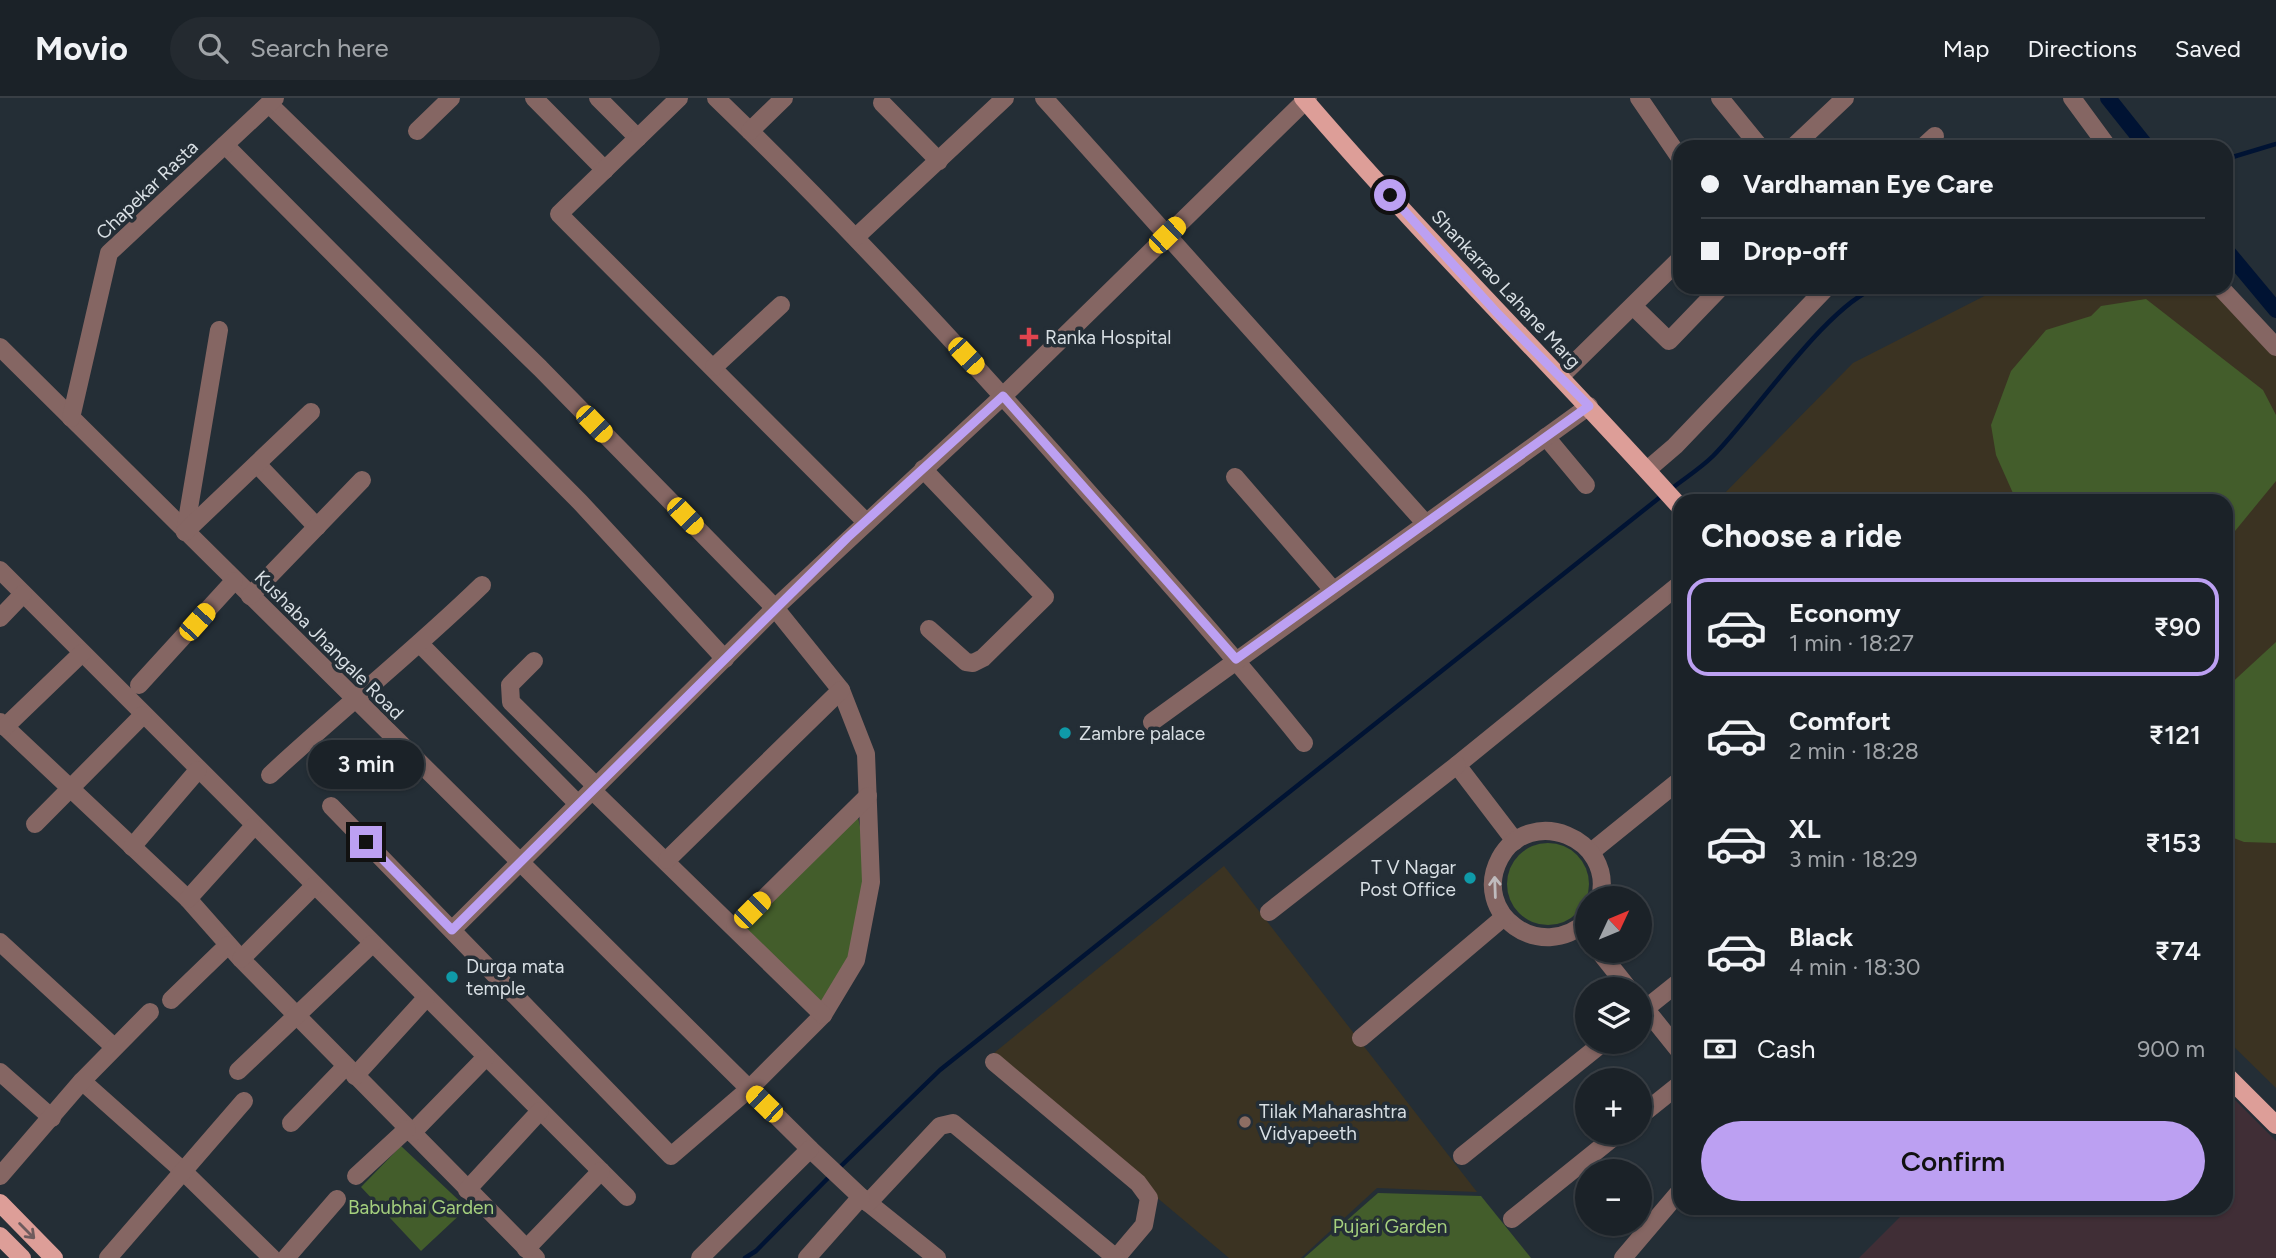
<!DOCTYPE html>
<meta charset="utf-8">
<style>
body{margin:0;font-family:Figtree,sans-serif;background:#242a30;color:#f1f3f6;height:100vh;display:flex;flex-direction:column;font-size:26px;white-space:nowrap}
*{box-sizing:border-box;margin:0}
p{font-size:23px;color:#a0a4a8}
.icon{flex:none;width:38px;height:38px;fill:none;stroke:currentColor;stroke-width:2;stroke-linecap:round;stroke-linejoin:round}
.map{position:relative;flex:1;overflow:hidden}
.side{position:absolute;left:1673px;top:396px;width:560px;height:721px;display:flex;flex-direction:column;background:#1b2228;border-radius:21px;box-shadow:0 2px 5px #0004,0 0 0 2px #393f45}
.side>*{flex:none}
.banner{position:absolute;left:1673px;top:42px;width:560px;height:154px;border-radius:21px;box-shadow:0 2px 5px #0004,0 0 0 2px #393f45;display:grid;align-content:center;height:154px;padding:0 28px;background:#1b2228}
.needle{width:46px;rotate:46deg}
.buttons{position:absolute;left:1575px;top:788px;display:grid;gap:14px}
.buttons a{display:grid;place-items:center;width:77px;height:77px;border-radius:50%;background:#1b2228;box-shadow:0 2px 5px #0004,0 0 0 2px #393f45;font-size:35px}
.end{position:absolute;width:32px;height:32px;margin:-16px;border:9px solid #bca0f2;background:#111;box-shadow:0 0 0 4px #111}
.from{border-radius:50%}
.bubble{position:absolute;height:49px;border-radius:24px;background:#1b2228;box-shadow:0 2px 5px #0004,0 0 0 2px #393f45;font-size:23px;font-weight:600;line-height:49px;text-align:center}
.car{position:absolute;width:21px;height:42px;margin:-21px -10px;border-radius:9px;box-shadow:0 0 5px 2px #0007;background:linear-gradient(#f5c518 24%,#345 0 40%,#f5c518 0 76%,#345 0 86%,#f5c518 0)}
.banner b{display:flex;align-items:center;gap:24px;height:66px;font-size:26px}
.banner b+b{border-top:2px solid #393f45}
.banner i{width:18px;height:18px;background:#f1f3f6}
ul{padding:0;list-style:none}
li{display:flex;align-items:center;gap:21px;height:98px;margin:0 14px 10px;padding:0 14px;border:4px solid transparent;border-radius:21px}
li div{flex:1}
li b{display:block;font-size:26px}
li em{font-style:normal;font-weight:600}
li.active{border-color:#bca0f2}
li>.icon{width:63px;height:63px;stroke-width:1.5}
h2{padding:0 28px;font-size:32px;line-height:84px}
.pay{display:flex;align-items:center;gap:18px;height:77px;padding:0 28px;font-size:26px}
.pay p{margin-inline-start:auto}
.cta{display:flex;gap:14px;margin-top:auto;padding:14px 28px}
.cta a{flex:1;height:80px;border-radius:42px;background:#bca0f2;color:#111;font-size:28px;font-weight:600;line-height:80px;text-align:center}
header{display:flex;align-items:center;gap:42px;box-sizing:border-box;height:98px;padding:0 35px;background:#1b2228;border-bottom:2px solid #393f45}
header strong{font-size:33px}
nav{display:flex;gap:38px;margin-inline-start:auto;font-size:24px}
.search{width:490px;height:63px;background:#242a30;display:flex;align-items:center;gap:18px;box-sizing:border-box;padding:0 24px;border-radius:38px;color:#a0a4a8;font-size:26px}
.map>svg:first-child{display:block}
</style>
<header>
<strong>Movio</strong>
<div class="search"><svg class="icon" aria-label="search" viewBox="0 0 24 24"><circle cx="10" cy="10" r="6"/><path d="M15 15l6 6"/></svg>Search here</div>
<nav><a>Map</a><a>Directions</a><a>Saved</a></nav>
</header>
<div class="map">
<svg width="2276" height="1160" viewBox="0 0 2276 1160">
<rect width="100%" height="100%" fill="#242e36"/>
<polygon fill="#402e36" points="2226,993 2276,1043 2276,1160 1859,1160 1907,1112 1905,1110 2226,1110"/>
<g fill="#3b3322">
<polygon points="2002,189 2226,189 2276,239 2276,990 2226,941 2226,402 1718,402 1853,265"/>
<polygon points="1224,768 1477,1094 1377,1090 1301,1160 1229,1160 989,959"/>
</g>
<g fill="#435d2b">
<polygon points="2146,201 2263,292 2276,317 2276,383 2226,444 2226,402 2016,402 1996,357 1991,327 2011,273 2046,232 2091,218 2101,208"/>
<polygon points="2276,544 2276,745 2244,744 2226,737 2226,590"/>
<polygon points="856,709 871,784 852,856 822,909 739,834"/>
<circle cx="1548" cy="786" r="41"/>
<polygon points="401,1048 467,1110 421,1153 361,1089"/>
<polygon points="1378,1095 1481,1098 1531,1160 1304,1160"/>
</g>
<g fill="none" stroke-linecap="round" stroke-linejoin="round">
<g stroke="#001333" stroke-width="4.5">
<polyline points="2226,61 2276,46"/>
<path d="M1671 391C1685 380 1701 370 1713 358 1754 317 1828 205 1878 189"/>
<polyline points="839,1070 940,972 1664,396"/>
<polyline points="745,1160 756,1153 832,1076"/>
</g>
<g stroke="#001333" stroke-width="16">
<polyline points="2108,0 2147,49"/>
<polyline points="2226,152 2276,212"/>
</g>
<g stroke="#856663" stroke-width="18">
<polyline points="534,0 605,72"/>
<polyline points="598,0 638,40"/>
<polyline points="679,0 559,116 865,423"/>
<path d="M716 0C841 120 958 247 1073 377 1151 465 1230 553 1304 645"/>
<polyline points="1044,0 1426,426"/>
<polyline points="1639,0 1680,60"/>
<polyline points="1720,0 1760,49"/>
<polyline points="2072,0 2108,49"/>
<polyline points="882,5 939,63"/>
<polyline points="269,6 540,270 775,510 841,592 866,656 871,784 856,862 823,917 749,991 671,1058 331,708"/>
<polyline points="417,33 451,0"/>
<polyline points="750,33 784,0"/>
<polyline points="225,47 580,404 725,561"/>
<polyline points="1793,49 1845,0"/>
<polyline points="1923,49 1935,38"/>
<polyline points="856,139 1005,0"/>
<polyline points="2220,189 2276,249"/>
<polyline points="1633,208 1669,243 1721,189"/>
<polyline points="0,249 810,1051 861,1099 937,1160"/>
<polyline points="714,269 781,207"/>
<polyline points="1560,279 1680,161"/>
<polyline points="71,320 109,155 275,0"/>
<polyline points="1546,339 1586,387"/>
<polyline points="257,366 317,429"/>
<polyline points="923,371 1045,499 983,560 973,565 966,564 929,531"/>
<polyline points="1647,372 1675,348 1827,189"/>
<polyline points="1235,379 1333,492"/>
<polyline points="185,434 219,232"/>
<polyline points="185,434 311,314"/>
<polyline points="0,472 627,1099"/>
<polyline points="250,498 362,382"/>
<polyline points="0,520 23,496"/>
<polyline points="421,547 578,706"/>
<polyline points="534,563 510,587 511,604 596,688"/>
<polyline points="139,587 234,483"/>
<polyline points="0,624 188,801 241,861 536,1160"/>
<polyline points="1152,624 1589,308"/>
<polyline points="5,629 82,555"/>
<path d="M270 677C340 612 414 553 482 487"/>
<polyline points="592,692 823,917"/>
<polyline points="35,726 143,617"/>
<polyline points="1515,743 1457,667 1680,486"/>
<polyline points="132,749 198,672"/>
<polyline points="1591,754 1680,682"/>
<polyline points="667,762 841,592"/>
<polyline points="188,801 253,729"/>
<polyline points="1269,814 1457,667"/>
<path d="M1587 823C1541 866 1470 816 1500 760 1530 706 1615 740 1600 800"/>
<polyline points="735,829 868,698"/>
<polyline points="452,832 775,510 1003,298 1308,0"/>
<polyline points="0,844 114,949"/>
<polyline points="1598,852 1629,891"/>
<polyline points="241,861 314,788"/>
<polyline points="171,902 228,847"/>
<polyline points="1640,904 1680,954"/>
<polyline points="1640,915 1680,883"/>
<polyline points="1361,940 1504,819"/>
<polyline points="994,964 1138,1085 1149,1100 1144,1127 1116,1160"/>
<polyline points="238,973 372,846"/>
<polyline points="0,974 52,1020"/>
<polyline points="355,978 426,900"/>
<polyline points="82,983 183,1073 272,1160"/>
<polyline points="1640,1018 1680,986"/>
<polyline points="291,1025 346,968"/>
<polyline points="412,1035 486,959"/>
<polyline points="1462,1058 1605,943"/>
<polyline points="0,1078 82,983 150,914"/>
<polyline points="356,1078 407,1031"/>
<polyline points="467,1092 540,1013"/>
<polyline points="868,1105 940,1028 953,1025 1116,1160"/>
<polyline points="1512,1121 1620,1034"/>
<polyline points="526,1151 601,1073"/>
<polyline points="108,1160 244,1003"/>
<polyline points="286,1160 337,1101"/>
<polyline points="700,1160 810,1051"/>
<polyline points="807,1160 861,1099"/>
<polyline points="1623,1160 1680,1093"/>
</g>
<g stroke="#dd9e98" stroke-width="18">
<path d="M1303 0C1424 141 1556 271 1680 409"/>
<polyline points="2226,977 2276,1027"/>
<polyline points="0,1105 54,1160"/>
<polyline points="0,1138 22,1160"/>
</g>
</g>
<defs><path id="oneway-shaft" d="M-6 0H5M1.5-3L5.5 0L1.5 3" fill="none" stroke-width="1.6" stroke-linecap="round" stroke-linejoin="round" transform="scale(1.75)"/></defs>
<use stroke="#bfbbbd" href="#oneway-shaft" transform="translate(1495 789) rotate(-92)"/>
<use stroke="#6e5b5d" href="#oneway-shaft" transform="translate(27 1133) rotate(45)"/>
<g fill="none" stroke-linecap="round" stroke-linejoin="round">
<polyline stroke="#bca0f2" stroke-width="9" points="366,744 452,832 847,440 1003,298 1236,561 1589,308 1498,216 1390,97"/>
</g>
<path fill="#e0444e" stroke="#242e36" stroke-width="2.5" d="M1025.5 228.5h7v7h7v7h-7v7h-7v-7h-7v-7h7z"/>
<g fill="#0f9aa8" stroke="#242e36" stroke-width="2.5">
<circle cx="1065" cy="635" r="7"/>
<circle cx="1470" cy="780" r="7"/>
<circle cx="452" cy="879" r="7"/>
</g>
<circle fill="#8d6e63" stroke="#242e36" stroke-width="2.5" cx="1245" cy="1024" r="7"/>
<g text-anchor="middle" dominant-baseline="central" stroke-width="7" stroke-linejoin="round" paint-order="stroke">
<g font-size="19" fill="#d8dfe4" stroke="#242e36">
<text transform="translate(147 92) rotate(-44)">Chapekar Rasta</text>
<text transform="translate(1506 191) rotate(47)">Shankarrao Lahane Marg</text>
<text transform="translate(329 547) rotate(45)">Kushaba Jhangale Road</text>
</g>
<g font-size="19" fill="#d8dfe4" stroke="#242e36" text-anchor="start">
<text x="1045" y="239">Ranka Hospital</text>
<text x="1079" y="635">Zambre palace</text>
<text x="1456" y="769" text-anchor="end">T V Nagar<tspan x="1456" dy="22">Post Office</tspan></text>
<text x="466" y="868">Durga mata<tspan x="466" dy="22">temple</tspan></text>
<text x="1259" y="1013">Tilak Maharashtra<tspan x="1259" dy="22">Vidyapeeth</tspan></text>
</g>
<g font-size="19" fill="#a5d07e" stroke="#242e36">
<text x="421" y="1109">Babubhai Garden</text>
<text x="1390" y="1128">Pujari Garden</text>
</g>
</g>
</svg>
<div class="buttons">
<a><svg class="needle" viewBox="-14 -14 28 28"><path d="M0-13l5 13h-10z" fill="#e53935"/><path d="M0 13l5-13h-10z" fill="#a0a4a8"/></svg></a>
<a><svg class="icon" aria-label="layers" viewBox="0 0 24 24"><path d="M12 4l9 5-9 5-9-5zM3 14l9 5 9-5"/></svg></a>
<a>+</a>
<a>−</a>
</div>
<i class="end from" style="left:1390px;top:97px"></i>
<i class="end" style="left:366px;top:744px"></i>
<div class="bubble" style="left:308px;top:642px;width:116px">3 min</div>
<i class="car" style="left:1167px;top:137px;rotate:46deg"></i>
<i class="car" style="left:966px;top:258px;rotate:137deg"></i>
<i class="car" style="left:594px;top:326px;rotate:136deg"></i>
<i class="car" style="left:685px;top:418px;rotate:136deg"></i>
<i class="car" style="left:197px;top:524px;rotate:42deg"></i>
<i class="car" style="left:752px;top:812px;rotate:45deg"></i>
<i class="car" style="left:764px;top:1006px;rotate:314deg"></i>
<div class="banner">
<b><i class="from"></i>Vardhaman Eye Care</b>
<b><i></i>Drop-off</b>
</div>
<section class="side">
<h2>Choose a ride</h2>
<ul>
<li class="active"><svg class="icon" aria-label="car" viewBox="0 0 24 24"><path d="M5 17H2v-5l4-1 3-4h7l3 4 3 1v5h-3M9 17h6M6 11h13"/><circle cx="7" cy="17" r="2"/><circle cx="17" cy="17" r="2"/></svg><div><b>Economy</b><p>1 min · 18:27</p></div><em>₹90</em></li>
<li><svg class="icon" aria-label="car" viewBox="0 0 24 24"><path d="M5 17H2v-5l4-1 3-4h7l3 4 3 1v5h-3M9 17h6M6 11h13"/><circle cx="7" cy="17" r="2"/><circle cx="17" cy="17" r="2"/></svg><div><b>Comfort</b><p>2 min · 18:28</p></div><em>₹121</em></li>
<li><svg class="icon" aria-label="car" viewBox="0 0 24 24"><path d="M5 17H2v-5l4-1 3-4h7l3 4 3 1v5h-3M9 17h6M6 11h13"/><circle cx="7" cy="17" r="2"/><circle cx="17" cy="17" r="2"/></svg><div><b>XL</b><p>3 min · 18:29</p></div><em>₹153</em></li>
<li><svg class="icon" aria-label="car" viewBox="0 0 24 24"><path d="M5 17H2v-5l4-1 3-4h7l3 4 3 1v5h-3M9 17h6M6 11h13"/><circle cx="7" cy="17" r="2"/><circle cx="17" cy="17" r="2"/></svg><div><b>Black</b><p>4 min · 18:30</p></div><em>₹74</em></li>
</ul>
<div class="pay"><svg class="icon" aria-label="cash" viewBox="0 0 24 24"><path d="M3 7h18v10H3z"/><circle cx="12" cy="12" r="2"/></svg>Cash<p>900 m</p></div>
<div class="cta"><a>Confirm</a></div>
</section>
</div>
